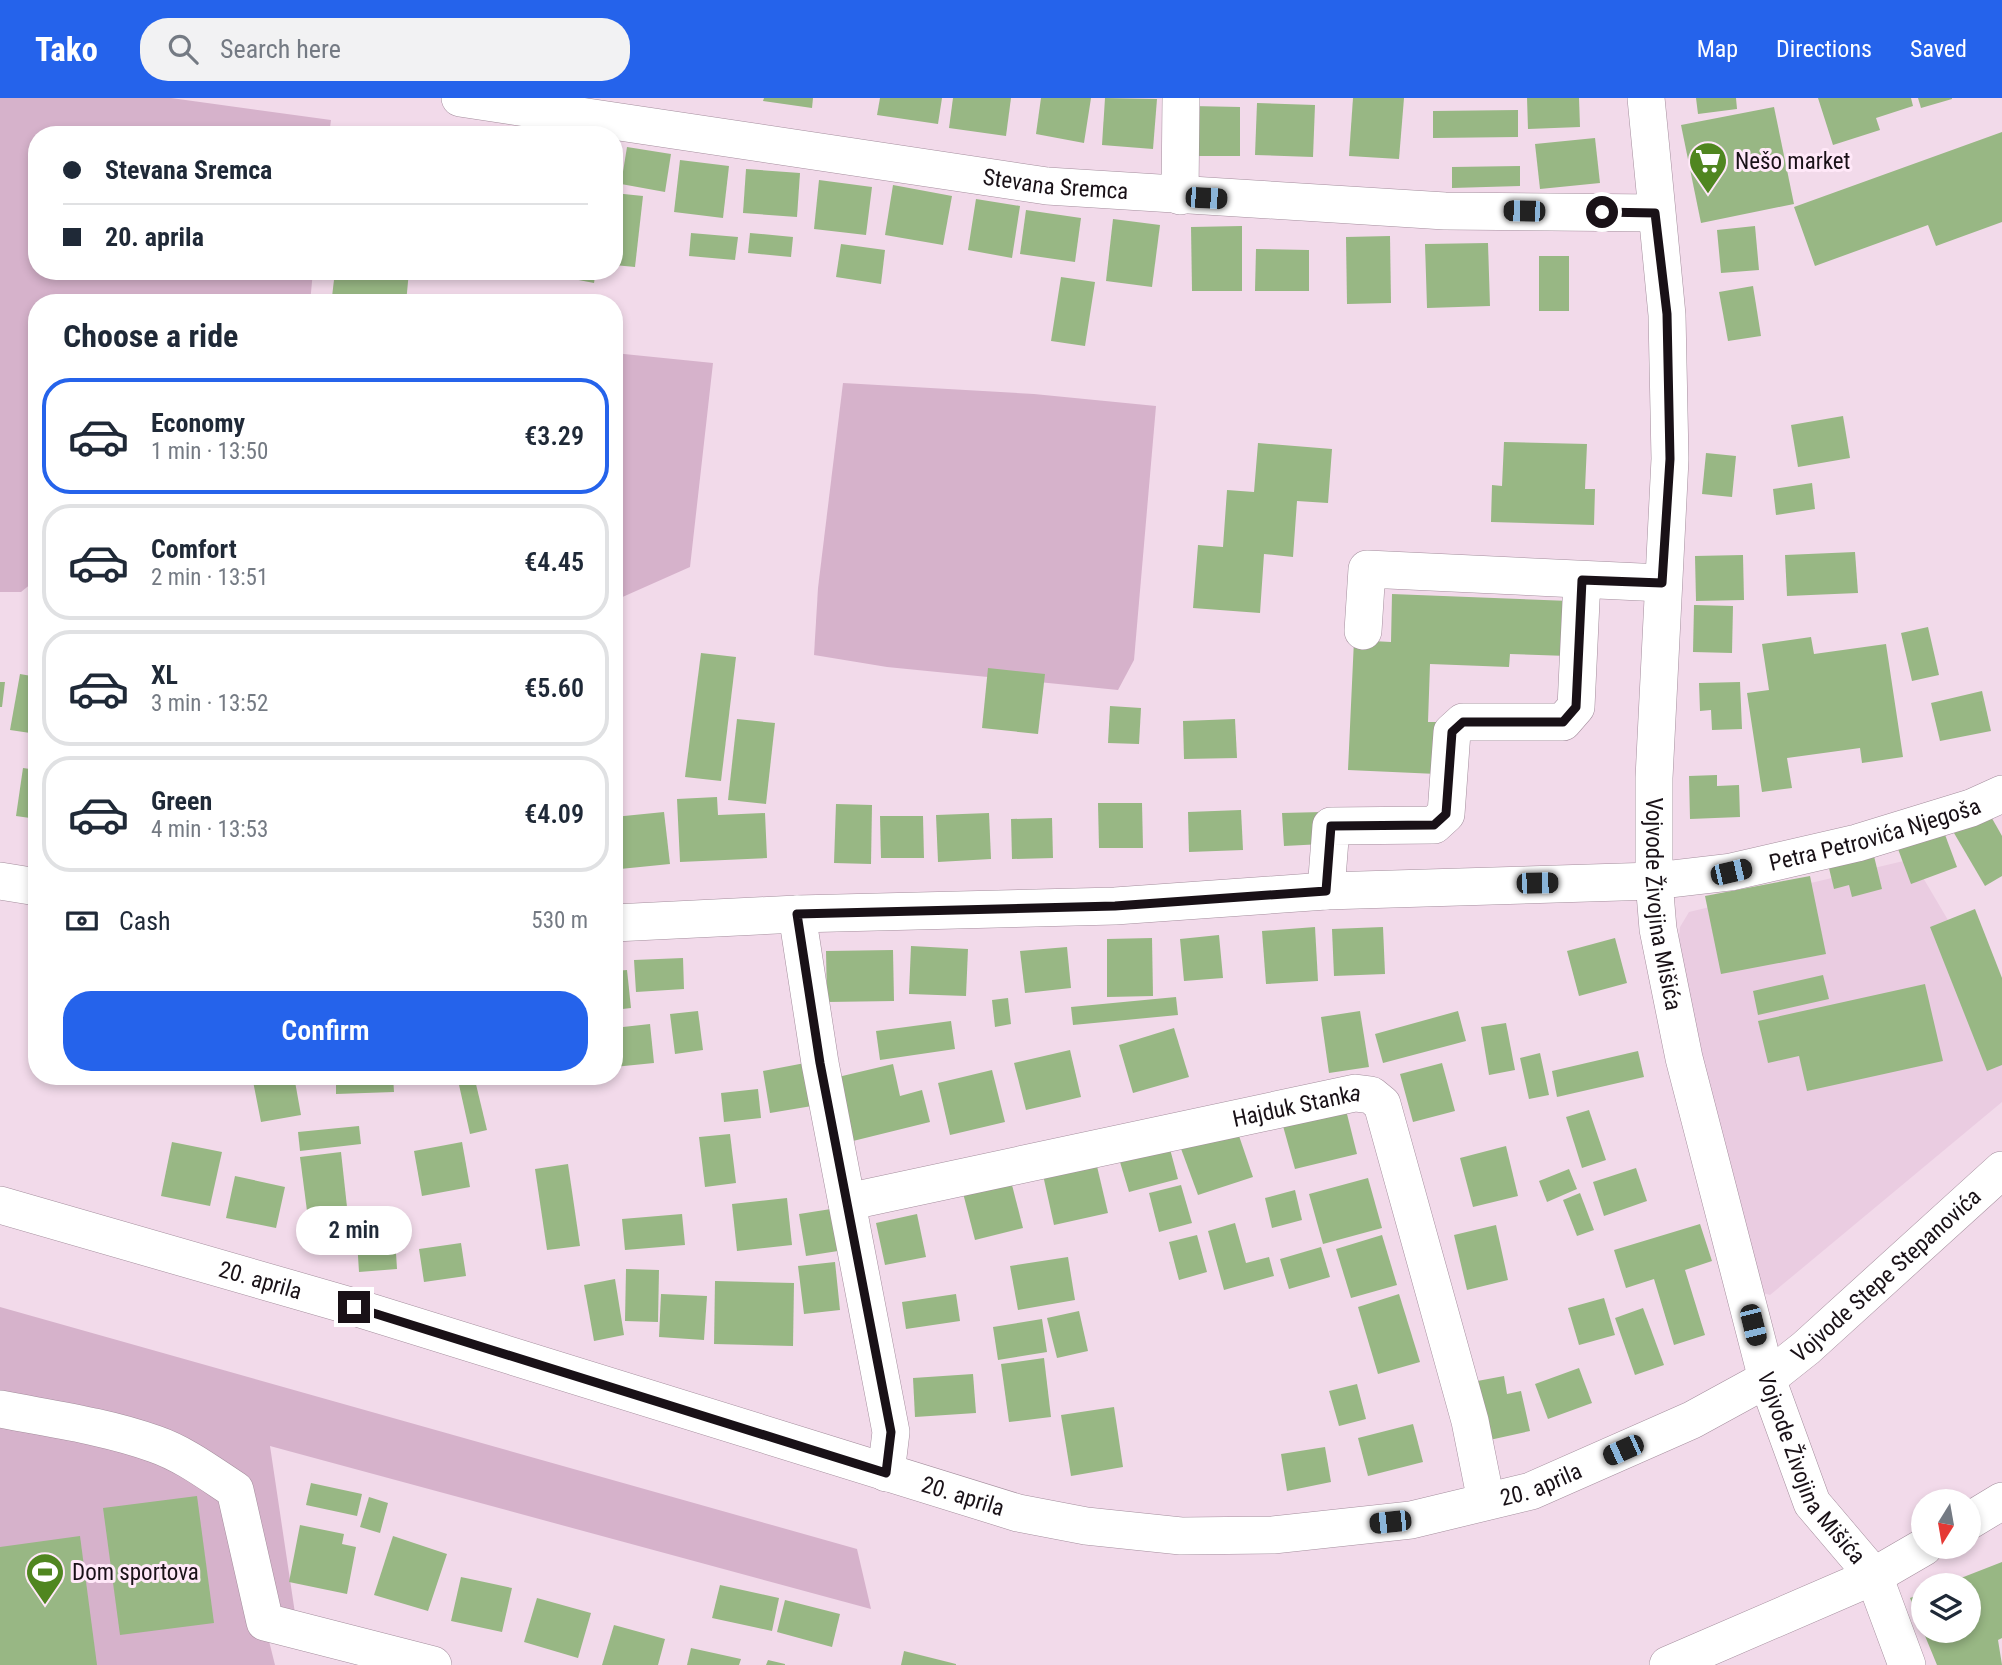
<!DOCTYPE html>
<meta charset="utf-8">
<style>
body{margin:0;font-family:"Roboto Condensed",sans-serif;background:#f2f2f3;color:#1f2937;height:100vh;display:flex;flex-direction:column;font-size:26px;white-space:nowrap}
*{box-sizing:border-box;margin:0}
p{font-size:23px;color:#747a83}
.icon{flex:none;width:38px;height:38px;fill:none;stroke:currentColor;stroke-width:2;stroke-linecap:round;stroke-linejoin:round}
.map{position:relative;flex:1;overflow:hidden}
.sheet{position:absolute;left:28px;top:196px;width:595px;height:791px;display:flex;flex-direction:column;background:#fff;border-radius:28px;box-shadow:0 4px 10px #0003}
.sheet>*{flex:none}
.banner{position:absolute;left:28px;top:28px;width:595px;height:154px;border-radius:28px;box-shadow:0 4px 10px #0003;display:grid;align-content:center;height:154px;padding:0 35px;background:#fff}
.needle{width:46px;rotate:191deg}
.controls{position:absolute;left:1911px;top:1391px;display:grid;gap:14px}
.controls a{display:grid;place-items:center;width:70px;height:70px;border-radius:50%;background:#fff;box-shadow:0 4px 10px #0003;font-size:35px}
.end{position:absolute;width:32px;height:32px;margin:-16px;border:9px solid #191117;background:#fff;box-shadow:0 0 0 4px #fff}
.from{border-radius:50%}
.bubble{position:absolute;height:49px;border-radius:24px;background:#fff;box-shadow:0 4px 10px #0003;font-size:23px;font-weight:600;line-height:49px;text-align:center}
.car{position:absolute;width:21px;height:42px;margin:-21px -10px;border-radius:9px;box-shadow:0 0 5px 2px #0007;background:linear-gradient(#222 24%,#8ab4d8 0 40%,#222 0 76%,#8ab4d8 0 86%,#222 0)}
.banner b{display:flex;align-items:center;gap:24px;height:66px;font-size:26px}
.banner b+b{border-top:2px solid #e0e1e3}
.banner i{width:18px;height:18px;background:#1f2937}
ul{padding:0;list-style:none}
li{display:flex;align-items:center;gap:21px;height:116px;margin:0 14px 10px;padding:0 21px;border:4px solid #e0e1e3;border-radius:28px}
li div{flex:1}
li b{display:block;font-size:26px}
li em{font-style:normal;font-weight:600}
li.current{border-color:#2563eb}
li>.icon{width:63px;height:63px;stroke-width:1.5}
h2{padding:0 35px;font-size:32px;line-height:84px}
.pay{display:flex;align-items:center;gap:18px;height:77px;padding:0 35px;font-size:26px}
.pay p{margin-inline-start:auto}
.primary-button{display:flex;gap:14px;margin-top:auto;padding:14px 35px}
.primary-button a{flex:1;height:80px;border-radius:28px;background:#2563eb;color:#fff;font-size:28px;font-weight:600;line-height:80px;text-align:center}
header{display:flex;align-items:center;gap:42px;box-sizing:border-box;height:98px;padding:0 35px;background:#2563eb;color:#fff}
header strong{font-size:33px}
nav{display:flex;gap:38px;margin-inline-start:auto;font-size:24px}
.search{width:490px;height:63px;background:#f2f2f3;display:flex;align-items:center;gap:18px;box-sizing:border-box;padding:0 24px;border-radius:28px;color:#747a83;font-size:26px}
.map>svg:first-child{display:block}
</style>
<header>
<strong>Tako</strong>
<div class="search"><svg class="icon" aria-label="search" viewBox="0 0 24 24"><circle cx="10" cy="10" r="6"/><path d="M15 15l6 6"/></svg>Search here</div>
<nav><a>Map</a><a>Directions</a><a>Saved</a></nav>
</header>
<div class="map">
<svg width="2002" height="1567" viewBox="0 0 2002 1567">
<rect width="100%" height="100%" fill="#f2daea"/>
<polygon fill="#eacce1" points="1912,761 1968,856 2002,938 2002,1004 1770,1197 1760,1194 1677,859 1680,829 1689,814"/>
<g fill="#d6b2cb">
<polygon points="0,0 171,0 331,22 329,37 37,37 37,173 313,173 310,205 37,205 37,481 21,494 0,494"/>
<polygon points="614,255 713,265 690,469 618,501 614,529"/>
<polygon points="843,285 1034,296 1156,308 1134,562 1118,592 887,569 814,557 818,490"/>
<polygon points="0,1209 857,1451 871,1511 270,1348 299,1542 269,1543 275,1567 0,1567"/>
</g>
<g fill="#98b784">
<polygon points="764,0 813,0 812,10 763,3"/>
<polygon points="880,0 942,0 938,26 877,17"/>
<polygon points="953,0 1011,0 1006,38 949,30"/>
<polygon points="1041,0 1091,0 1084,45 1036,36"/>
<polygon points="1105,0 1157,1 1153,51 1102,47"/>
<polygon points="1353,0 1404,0 1399,61 1349,58"/>
<polygon points="1527,0 1579,0 1580,29 1528,31"/>
<polygon points="1696,0 1736,0 1737,11 1698,16"/>
<polygon points="1818,0 1911,0 1913,8 1876,20 1880,32 1833,47"/>
<polygon points="1918,0 1952,0 1952,1 1921,10"/>
<polygon points="1257,5 1315,7 1313,59 1255,57"/>
<polygon points="1192,8 1240,9 1240,58 1192,58"/>
<polygon points="1774,9 1794,106 1701,125 1681,27"/>
<polygon points="1518,12 1518,39 1433,40 1433,13"/>
<polygon points="490,30 527,35 527,37 489,37"/>
<polygon points="412,31 445,35 445,37 411,37"/>
<polygon points="2002,34 2002,124 1936,148 1928,127 1815,168 1794,109"/>
<polygon points="1595,40 1600,85 1540,91 1535,46"/>
<polygon points="627,49 671,56 665,94 621,86"/>
<polygon points="680,62 729,68 723,120 674,114"/>
<polygon points="1520,68 1520,88 1452,90 1452,69"/>
<polygon points="746,71 800,75 797,119 743,115"/>
<polygon points="819,82 872,89 866,137 814,131"/>
<polygon points="893,87 952,98 943,147 885,137"/>
<polygon points="614,95 643,98 635,169 614,167"/>
<polygon points="976,101 1020,108 1012,160 968,152"/>
<polygon points="1026,112 1081,120 1075,164 1020,156"/>
<polygon points="1113,121 1160,127 1152,189 1106,183"/>
<polygon points="1242,128 1242,193 1192,193 1191,129"/>
<polygon points="1755,128 1759,172 1721,175 1717,132"/>
<polygon points="691,135 738,139 735,162 689,158"/>
<polygon points="750,135 793,139 791,159 748,155"/>
<polygon points="1390,138 1391,205 1347,206 1346,139"/>
<polygon points="1488,145 1490,208 1427,210 1425,146"/>
<polygon points="841,146 885,152 881,186 836,179"/>
<polygon points="1256,151 1309,152 1309,193 1255,193"/>
<rect x="1539" y="158" width="30" height="55"/>
<polygon points="335,173 409,173 406,205 332,199"/>
<polygon points="559,173 596,173 594,185 558,178"/>
<polygon points="1061,179 1095,184 1085,248 1051,243"/>
<polygon points="1753,188 1761,238 1728,243 1719,194"/>
<polygon points="1843,318 1850,360 1798,369 1791,327"/>
<polygon points="1504,344 1587,346 1585,391 1595,391 1594,427 1491,424 1492,387 1502,388"/>
<polygon points="1258,345 1332,351 1328,405 1297,403 1293,459 1264,456 1260,515 1193,510 1198,447 1223,449 1227,392 1254,394"/>
<polygon points="1706,355 1736,358 1732,399 1702,396"/>
<polygon points="1812,385 1815,411 1776,417 1773,391"/>
<polygon points="1855,454 1858,495 1787,498 1785,457"/>
<polygon points="1743,457 1744,502 1696,503 1695,458"/>
<polygon points="1392,496 1570,503 1568,558 1510,556 1509,569 1430,566 1428,624 1440,624 1437,676 1348,672 1354,542 1391,544"/>
<polygon points="1694,507 1733,508 1732,555 1693,554"/>
<polygon points="1928,529 1939,577 1912,583 1901,535"/>
<polygon points="1811,539 1814,556 1886,546 1903,659 1862,665 1860,650 1787,660 1792,690 1762,694 1747,595 1769,592 1762,546"/>
<polygon points="701,555 736,559 721,683 685,679"/>
<polygon points="988,570 1045,576 1038,636 982,630"/>
<polygon points="20,576 37,579 37,636 10,632"/>
<polygon points="0,584 5,584 2,609 0,609"/>
<polygon points="1740,584 1742,631 1712,632 1711,612 1700,613 1699,585"/>
<polygon points="1982,593 1991,633 1940,643 1931,605"/>
<polygon points="1110,608 1141,610 1139,646 1108,645"/>
<polygon points="737,621 775,625 766,706 728,702"/>
<polygon points="1235,621 1237,660 1184,661 1183,623"/>
<polygon points="23,670 37,672 37,721 16,718"/>
<polygon points="1717,677 1717,688 1739,687 1740,719 1690,721 1689,678"/>
<polygon points="717,699 718,717 765,715 767,760 680,764 677,701"/>
<polygon points="1098,705 1142,705 1143,750 1099,750"/>
<polygon points="836,706 872,707 871,766 834,765"/>
<polygon points="1241,712 1243,752 1189,754 1188,714"/>
<polygon points="664,714 670,766 620,771 614,719"/>
<polygon points="1322,714 1323,746 1284,748 1282,715"/>
<polygon points="989,715 991,761 938,764 936,717"/>
<polygon points="1989,715 2002,738 2002,778 1985,788 1954,735"/>
<polygon points="880,718 923,718 924,760 881,760"/>
<polygon points="1052,720 1053,760 1012,761 1011,721"/>
<polygon points="1944,734 1957,769 1911,786 1898,751"/>
<polygon points="1873,754 1882,791 1852,799 1849,787 1834,791 1828,766"/>
<polygon points="1810,778 1826,856 1721,876 1705,798"/>
<polygon points="1975,811 2002,880 2002,967 1987,973 1930,829"/>
<polygon points="1315,829 1318,883 1266,886 1262,833"/>
<polygon points="1383,829 1385,876 1334,878 1332,831"/>
<polygon points="1219,837 1223,880 1184,883 1180,841"/>
<polygon points="1152,840 1153,898 1107,899 1107,841"/>
<polygon points="1615,840 1627,885 1579,898 1567,853"/>
<polygon points="911,848 968,851 966,898 909,896"/>
<polygon points="1067,849 1071,890 1025,895 1020,853"/>
<polygon points="893,852 894,903 827,904 826,853"/>
<polygon points="683,860 684,891 636,894 634,862"/>
<polygon points="627,872 631,910 614,912 614,873"/>
<polygon points="1823,877 1829,901 1758,917 1753,893"/>
<polygon points="1925,886 1943,963 1807,993 1799,958 1768,965 1758,923"/>
<polygon points="1176,899 1178,917 1073,927 1071,909"/>
<polygon points="1008,900 1011,926 995,929 992,902"/>
<polygon points="698,913 703,952 675,956 670,916"/>
<polygon points="1360,913 1369,969 1329,975 1321,919"/>
<polygon points="1458,913 1466,943 1383,965 1375,936"/>
<polygon points="951,923 955,951 880,962 876,933"/>
<polygon points="1506,925 1515,972 1489,977 1481,929"/>
<polygon points="650,926 654,965 614,969 614,930"/>
<polygon points="1174,930 1189,979 1133,995 1119,947"/>
<polygon points="1070,952 1081,999 1026,1012 1014,965"/>
<polygon points="1638,953 1644,979 1557,999 1552,973"/>
<polygon points="1540,955 1549,997 1529,1001 1520,960"/>
<polygon points="805,965 812,1008 770,1015 763,973"/>
<polygon points="1442,965 1455,1013 1413,1024 1400,976"/>
<polygon points="893,966 900,998 922,992 930,1024 853,1043 838,979"/>
<polygon points="992,972 1005,1024 950,1037 938,985"/>
<polygon points="252,978 273,978 274,982 294,978 301,1017 261,1024"/>
<polygon points="393,978 394,994 336,996 336,980"/>
<polygon points="457,978 474,978 487,1032 470,1036"/>
<polygon points="758,991 761,1020 724,1024 721,995"/>
<polygon points="1346,1012 1357,1056 1295,1071 1283,1028"/>
<polygon points="1589,1012 1606,1062 1582,1070 1566,1019"/>
<polygon points="359,1028 361,1046 300,1053 298,1034"/>
<polygon points="1236,1029 1253,1079 1198,1097 1180,1048"/>
<polygon points="730,1036 736,1085 705,1089 699,1039"/>
<polygon points="172,1044 222,1054 210,1108 161,1098"/>
<polygon points="462,1044 470,1089 422,1098 414,1053"/>
<polygon points="1506,1048 1518,1098 1473,1109 1460,1060"/>
<polygon points="1170,1051 1178,1081 1129,1094 1120,1064"/>
<polygon points="341,1054 347,1109 307,1113 300,1059"/>
<polygon points="1096,1064 1108,1115 1054,1127 1043,1077"/>
<polygon points="568,1066 580,1148 547,1152 535,1071"/>
<polygon points="1636,1070 1647,1103 1604,1118 1593,1084"/>
<polygon points="1569,1071 1577,1091 1547,1104 1539,1083"/>
<polygon points="235,1078 285,1089 276,1130 226,1120"/>
<polygon points="1368,1080 1382,1130 1323,1146 1309,1096"/>
<polygon points="1011,1083 1023,1130 975,1142 963,1095"/>
<polygon points="1181,1087 1192,1125 1159,1134 1149,1095"/>
<polygon points="1295,1092 1302,1122 1272,1130 1265,1100"/>
<polygon points="1580,1095 1594,1132 1577,1138 1563,1102"/>
<polygon points="787,1100 792,1147 737,1153 732,1106"/>
<polygon points="831,1111 838,1153 806,1158 799,1116"/>
<polygon points="682,1116 685,1147 625,1152 622,1121"/>
<polygon points="917,1116 926,1159 885,1167 876,1125"/>
<polygon points="1235,1125 1246,1165 1269,1159 1274,1178 1224,1192 1208,1133"/>
<polygon points="1700,1126 1712,1163 1685,1172 1705,1237 1674,1247 1654,1181 1626,1190 1614,1152"/>
<polygon points="1496,1127 1508,1182 1467,1192 1454,1137"/>
<polygon points="1197,1137 1207,1174 1179,1182 1169,1144"/>
<polygon points="1382,1137 1397,1187 1351,1200 1336,1151"/>
<polygon points="395,1139 397,1171 359,1174 357,1142"/>
<polygon points="461,1145 466,1178 424,1184 419,1151"/>
<polygon points="1321,1149 1330,1179 1289,1191 1280,1161"/>
<polygon points="1068,1159 1075,1202 1018,1212 1010,1168"/>
<polygon points="835,1164 840,1212 804,1216 798,1168"/>
<polygon points="626,1171 659,1172 658,1224 625,1223"/>
<polygon points="615,1181 624,1237 594,1243 584,1187"/>
<polygon points="715,1183 794,1185 793,1248 714,1246"/>
<polygon points="661,1196 707,1198 704,1242 659,1239"/>
<polygon points="956,1196 960,1223 906,1231 902,1204"/>
<polygon points="1399,1196 1420,1264 1378,1276 1358,1209"/>
<polygon points="1604,1200 1615,1237 1579,1247 1568,1210"/>
<polygon points="1643,1210 1664,1267 1635,1277 1615,1220"/>
<polygon points="1079,1213 1088,1253 1057,1260 1047,1220"/>
<polygon points="1042,1221 1047,1254 998,1262 993,1229"/>
<polygon points="1044,1260 1051,1319 1009,1324 1001,1266"/>
<polygon points="1579,1270 1592,1305 1548,1321 1535,1286"/>
<polygon points="973,1276 976,1315 915,1319 913,1280"/>
<polygon points="1504,1278 1507,1296 1521,1293 1530,1333 1485,1343 1472,1284"/>
<polygon points="1357,1286 1366,1321 1339,1328 1329,1293"/>
<polygon points="1114,1309 1123,1369 1071,1378 1061,1317"/>
<polygon points="1413,1326 1423,1364 1368,1378 1358,1340"/>
<polygon points="1325,1349 1331,1384 1287,1393 1281,1356"/>
<polygon points="311,1385 362,1396 357,1418 306,1407"/>
<polygon points="197,1398 214,1525 120,1537 103,1410"/>
<polygon points="369,1399 388,1405 380,1435 360,1429"/>
<polygon points="300,1427 344,1436 342,1446 356,1449 347,1496 289,1484"/>
<polygon points="80,1438 97,1567 0,1567 0,1449"/>
<polygon points="393,1438 447,1456 428,1513 374,1497"/>
<polygon points="2002,1464 2002,1540 1998,1542 2002,1567 1937,1567 1923,1533 1969,1533 1969,1488 1943,1487"/>
<polygon points="461,1479 512,1490 502,1534 451,1523"/>
<polygon points="720,1487 779,1500 772,1533 712,1520"/>
<polygon points="1923,1495 1923,1532 1910,1500"/>
<polygon points="537,1500 591,1515 578,1560 524,1544"/>
<polygon points="785,1502 840,1516 832,1549 777,1534"/>
<polygon points="614,1527 665,1541 658,1567 602,1567"/>
<polygon points="691,1550 741,1561 739,1567 687,1567"/>
<polygon points="904,1553 956,1566 956,1567 901,1567"/>
<polygon points="768,1562 785,1566 785,1567 766,1567"/>
</g>
<g fill="none" stroke-linecap="round" stroke-linejoin="round">
<defs>
<g id="minor">
<path id="s1" d="M460 0 1047 88 1445 113 1655 115"/>
<path id="s2" d="M1646 0 1667 217 1670 361 1654 680V783L1658 831 1684 960 1767 1281 1812 1405 1874 1478 1907 1567"/>
<polyline points="1180,98 1181,0"/>
<polyline points="1363,533 1367,471 1662,485"/>
<polyline points="0,783 37,789"/>
<polyline points="1326,793 1331,728 1434,727 1446,716 1452,634 1463,624 1563,624 1576,609 1582,482"/>
<polyline points="797,816 820,965 891,1334 886,1375"/>
<path id="s3" d="M614 825 797 816 1115 808 1326 793 1654 783 1731 774 1857 745 1971 710 2002 696"/>
<path id="s4" d="M847 1104 1355 995 1371 997 1382 1006 1470 1323 1486 1403"/>
<path id="s5" d="M0 1107 354 1209 1018 1415 1086 1428 1181 1438 1273 1437 1411 1422 1531 1393 1692 1322 1767 1281 1806 1250 2002 1072"/>
<path d="M0 1311C51 1321 105 1328 155 1346 184 1356 209 1375 235 1392L265 1524 433 1567"/>
<polyline points="1969,1423 2002,1403"/>
<polyline points="1668,1567 1874,1478 1924,1449"/>
</g>
</defs>
<use href="#minor" stroke="#a48e9d" stroke-width="38"/>
<use href="#minor" stroke="#fff" stroke-width="37"/>
</g>
<g fill="none" stroke-linecap="round" stroke-linejoin="round">
<polyline stroke="#191117" stroke-width="9" points="354,1209 886,1375 891,1334 820,965 797,816 1115,808 1326,793 1331,728 1434,727 1446,716 1452,634 1463,624 1563,624 1576,609 1582,482 1662,485 1670,361 1667,216 1655,115 1602,114"/>
</g>
<defs>
<symbol id="supermarket-pin" viewBox="-11 -11 22 30"><path d="M0 17L-7.5 6A9.5 9.5 0 1 1 7.5 6Z" fill="#508620" stroke="#ffe8f8"/><path d="M-6-5.5h2.5l.6 2H6L4.5 2H-2.5L-4.4-4H-6ZM-1.5 3.2a1.3 1.3 0 1 0 .1 0ZM3 3.2a1.3 1.3 0 1 0 .1 0Z" fill="#fff"/></symbol>
<symbol id="stadium-pin" viewBox="-11 -11 22 30"><path d="M0 17L-7.5 6A9.5 9.5 0 1 1 7.5 6Z" fill="#508620" stroke="#ffe8f8"/><path d="M0-5a6.5 5 0 1 0 0 10a6.5 5 0 1 0 0-10ZM-3.5-1.8h7v3.6h-7Z" fill="#fff"/></symbol>
</defs>
<g fill-rule="evenodd">
<use href="#supermarket-pin" x="1686" y="41" width="44" height="60"/>
<use href="#stadium-pin" x="23" y="1452" width="44" height="60"/>
</g>
<g text-anchor="middle" dominant-baseline="central" stroke-width="6" stroke-linejoin="round" paint-order="stroke">
<g font-size="23" fill="#191117" stroke="#ffe8f8" text-anchor="start">
<text x="1735" y="63">Nešo market</text>
<text x="72" y="1474">Dom sportova</text>
</g>
<g font-size="23" fill="#191117" stroke="#ffe8f8">
<text stroke="none"><textPath href="#s1" startOffset="602">Stevana Sremca</textPath></text>
<text stroke="none"><textPath href="#s3" startOffset="1267">Petra Petrovića Njegoša</textPath></text>
<text stroke="none"><textPath href="#s2" startOffset="808">Vojvode Živojina Mišića</textPath></text>
<text stroke="none"><textPath href="#s4" startOffset="460">Hajduk Stanka</textPath></text>
<text stroke="none"><textPath href="#s5" startOffset="2002">Vojvode Stepe Stepanovića</textPath></text>
<text stroke="none"><textPath href="#s5" startOffset="271">20. aprila</textPath></text>
<text stroke="none"><textPath href="#s2" startOffset="1396">Vojvode Živojina Mišića</textPath></text>
<text stroke="none"><textPath href="#s5" startOffset="1594">20. aprila</textPath></text>
<text stroke="none"><textPath href="#s5" startOffset="1006">20. aprila</textPath></text>
</g>
</g>
</svg>
<div class="controls">
<a><svg class="needle" viewBox="-14 -14 28 28"><path d="M0-13l5 13h-10z" fill="#e53935"/><path d="M0 13l5-13h-10z" fill="#747a83"/></svg></a>
<a><svg class="icon" aria-label="layers" viewBox="0 0 24 24"><path d="M12 4l9 5-9 5-9-5zM3 14l9 5 9-5"/></svg></a>
</div>
<i class="end from" style="left:1602px;top:114px"></i>
<i class="end" style="left:354px;top:1209px"></i>
<div class="bubble" style="left:296px;top:1108px;width:116px">2 min</div>
<i class="car" style="left:1206px;top:100px;rotate:93deg"></i>
<i class="car" style="left:1524px;top:113px;rotate:271deg"></i>
<i class="car" style="left:1731px;top:774px;rotate:77deg"></i>
<i class="car" style="left:1537px;top:785px;rotate:89deg"></i>
<i class="car" style="left:1753px;top:1227px;rotate:166deg"></i>
<i class="car" style="left:1623px;top:1352px;rotate:246deg"></i>
<i class="car" style="left:1390px;top:1424px;rotate:264deg"></i>
<div class="banner">
<b><i class="from"></i>Stevana Sremca</b>
<b><i></i>20. aprila</b>
</div>
<section class="sheet">
<h2>Choose a ride</h2>
<ul>
<li class="current"><svg class="icon" aria-label="car" viewBox="0 0 24 24"><path d="M5 17H2v-5l4-1 3-4h7l3 4 3 1v5h-3M9 17h6M6 11h13"/><circle cx="7" cy="17" r="2"/><circle cx="17" cy="17" r="2"/></svg><div><b>Economy</b><p>1 min · 13:50</p></div><em>€3.29</em></li>
<li><svg class="icon" aria-label="car" viewBox="0 0 24 24"><path d="M5 17H2v-5l4-1 3-4h7l3 4 3 1v5h-3M9 17h6M6 11h13"/><circle cx="7" cy="17" r="2"/><circle cx="17" cy="17" r="2"/></svg><div><b>Comfort</b><p>2 min · 13:51</p></div><em>€4.45</em></li>
<li><svg class="icon" aria-label="car" viewBox="0 0 24 24"><path d="M5 17H2v-5l4-1 3-4h7l3 4 3 1v5h-3M9 17h6M6 11h13"/><circle cx="7" cy="17" r="2"/><circle cx="17" cy="17" r="2"/></svg><div><b>XL</b><p>3 min · 13:52</p></div><em>€5.60</em></li>
<li><svg class="icon" aria-label="car" viewBox="0 0 24 24"><path d="M5 17H2v-5l4-1 3-4h7l3 4 3 1v5h-3M9 17h6M6 11h13"/><circle cx="7" cy="17" r="2"/><circle cx="17" cy="17" r="2"/></svg><div><b>Green</b><p>4 min · 13:53</p></div><em>€4.09</em></li>
</ul>
<div class="pay"><svg class="icon" aria-label="cash" viewBox="0 0 24 24"><path d="M3 7h18v10H3z"/><circle cx="12" cy="12" r="2"/></svg>Cash<p>530 m</p></div>
<div class="primary-button"><a>Confirm</a></div>
</section>
</div>
